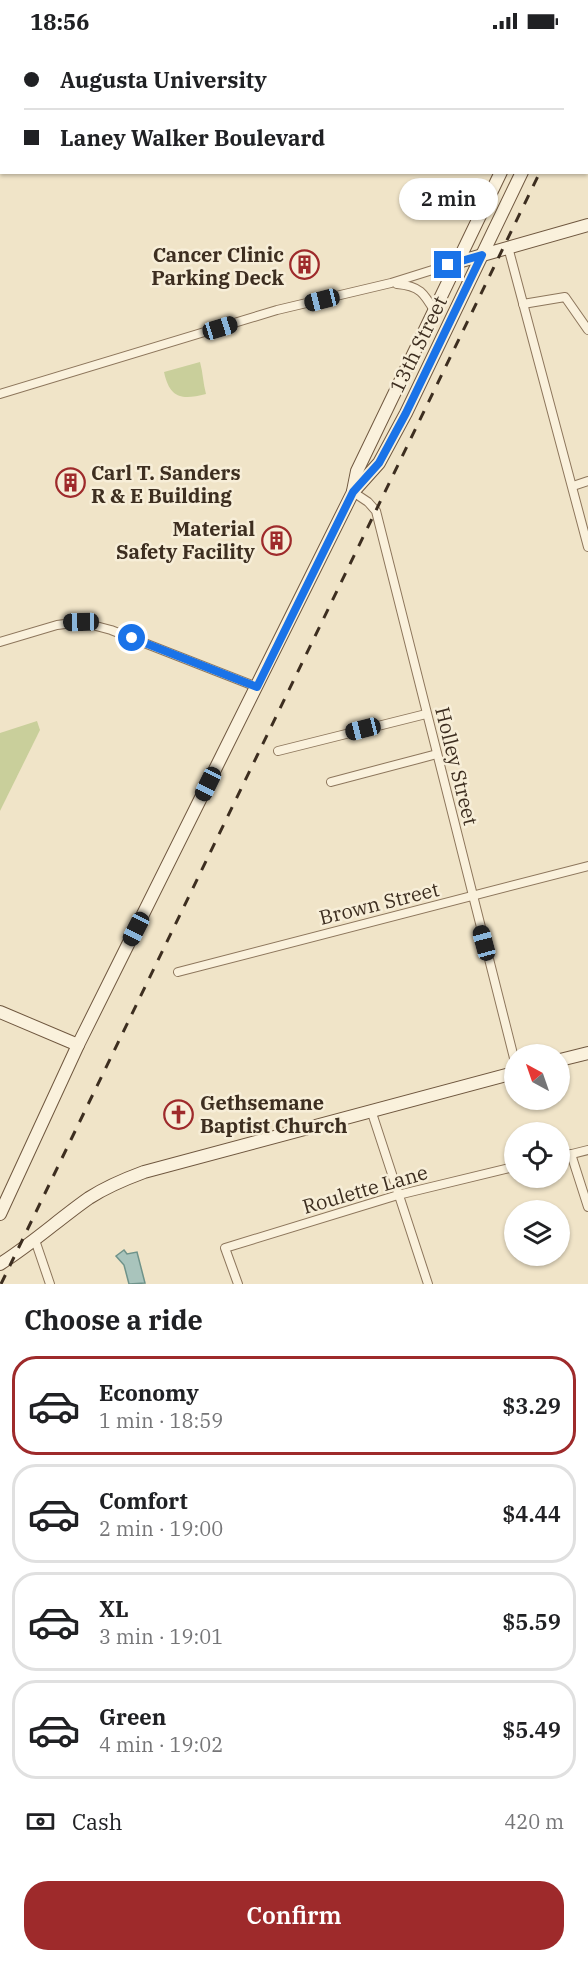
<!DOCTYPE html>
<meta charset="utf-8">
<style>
body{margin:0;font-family:"IBM Plex Serif",serif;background:#f2f2f2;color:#202124;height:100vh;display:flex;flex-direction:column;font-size:22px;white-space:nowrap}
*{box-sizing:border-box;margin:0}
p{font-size:20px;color:#757577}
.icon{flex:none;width:33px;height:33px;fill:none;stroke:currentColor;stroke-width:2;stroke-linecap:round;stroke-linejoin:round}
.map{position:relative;height:1242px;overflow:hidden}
.side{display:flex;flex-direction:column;background:#fff;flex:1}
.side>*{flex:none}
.top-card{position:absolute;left:0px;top:0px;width:588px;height:132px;box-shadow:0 2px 4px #0004;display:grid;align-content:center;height:132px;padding:0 24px;background:#fff}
.needle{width:39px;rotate:320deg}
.tools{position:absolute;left:504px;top:1002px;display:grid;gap:12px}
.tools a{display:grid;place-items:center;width:66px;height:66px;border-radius:50%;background:#fff;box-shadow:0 2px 4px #0004;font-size:30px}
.end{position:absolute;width:27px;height:27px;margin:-14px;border:8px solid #1a73e8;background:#fff;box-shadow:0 0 0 3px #fff}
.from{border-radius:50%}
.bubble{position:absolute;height:42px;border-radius:21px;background:#fff;box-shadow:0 2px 4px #0004;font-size:20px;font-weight:600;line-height:42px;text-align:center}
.car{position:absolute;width:18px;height:36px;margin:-18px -9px;border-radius:8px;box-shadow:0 0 4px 2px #0007;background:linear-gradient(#222 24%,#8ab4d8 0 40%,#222 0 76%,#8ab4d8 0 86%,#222 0)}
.top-card b{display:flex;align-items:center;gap:21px;height:57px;font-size:22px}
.top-card b+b{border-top:2px solid #e0e0e0}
.top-card i{width:15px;height:15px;background:#202124}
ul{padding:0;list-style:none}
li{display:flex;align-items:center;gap:18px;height:99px;margin:0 12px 9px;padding:0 12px;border:3px solid #e0e0e0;border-radius:24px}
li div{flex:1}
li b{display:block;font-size:22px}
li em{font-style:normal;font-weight:600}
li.selected{border-color:#9e2a2b}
li>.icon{width:54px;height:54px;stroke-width:1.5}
h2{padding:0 24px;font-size:27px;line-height:72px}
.pay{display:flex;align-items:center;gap:15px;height:66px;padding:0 24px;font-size:22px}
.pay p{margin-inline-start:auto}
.cta{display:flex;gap:12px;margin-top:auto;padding:12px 24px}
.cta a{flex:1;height:69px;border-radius:24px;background:#9e2a2b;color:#fff;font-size:24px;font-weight:600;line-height:69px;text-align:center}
.status{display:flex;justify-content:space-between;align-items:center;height:42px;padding:0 30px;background:#fff;direction:ltr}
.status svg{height:16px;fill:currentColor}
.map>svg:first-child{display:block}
</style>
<div class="status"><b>18:56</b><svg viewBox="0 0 49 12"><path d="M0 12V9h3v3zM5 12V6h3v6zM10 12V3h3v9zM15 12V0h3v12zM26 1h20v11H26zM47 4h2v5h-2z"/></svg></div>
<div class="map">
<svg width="588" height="1242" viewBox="0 0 588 1242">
<rect width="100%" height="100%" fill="#f0e4c8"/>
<g fill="#c9cf9b">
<path d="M200 320C203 331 203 341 206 352 182 358 170 357 164 330Z"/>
<polygon points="37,679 40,688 0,769 0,691"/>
</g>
<polygon fill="#a9c4bc" stroke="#6f938a" stroke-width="1.5" points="124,1208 127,1212 137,1210 145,1241 129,1242 124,1223 116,1214"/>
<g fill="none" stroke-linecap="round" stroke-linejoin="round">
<defs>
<g id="street">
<polyline points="510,0 513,2"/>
<polyline points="508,205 588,505"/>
<path d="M397 242C420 244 424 251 435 270"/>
<polyline points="523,262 565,255 588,288"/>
<polyline points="0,352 277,268 391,241 458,220"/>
<polyline points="573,444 588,439"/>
<polyline points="353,450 368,460 376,469 514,1016"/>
<polyline points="0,600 57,583 81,580 111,588 257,645"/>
<polyline points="278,709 426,672"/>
<polyline points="331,740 437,712"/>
<polyline points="178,930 588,824"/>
<polyline points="371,1068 428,1242"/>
<polyline points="571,1112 588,1165"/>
<polyline points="560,1115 588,1108"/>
<polyline points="35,1198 50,1242"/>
<polyline points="238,1242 225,1206 398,1153 514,1125"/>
</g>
<g id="secondary">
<polyline points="563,2 564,0"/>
<polyline points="584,2 585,0"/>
<polyline points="458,220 588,183"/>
<polyline points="353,449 357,429 501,130"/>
<polyline points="0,970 78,1003"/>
<polyline points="560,1018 588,1011"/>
<polyline points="0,1172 78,1003 353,450 379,421 406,371 522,130"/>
<path d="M0 1222C32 1202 59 1177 89 1156 106 1145 125 1137 144 1130L514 1031"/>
</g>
</defs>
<use href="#street" stroke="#8d765c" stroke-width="10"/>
<use href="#secondary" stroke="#6f573f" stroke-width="14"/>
<use href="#street" stroke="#faf1dc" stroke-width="8"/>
<use href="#secondary" stroke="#faf1dc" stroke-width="12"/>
<g stroke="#3d2e20" stroke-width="3" stroke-dasharray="10 10" stroke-linecap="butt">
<polyline points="586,34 588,31"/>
<polyline points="1,1242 540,130"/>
</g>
</g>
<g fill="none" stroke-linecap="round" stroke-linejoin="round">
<polyline stroke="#1a73e8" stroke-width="8" points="132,596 257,645 353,450 379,421 406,371 482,213 448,223"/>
</g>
<defs>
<symbol id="building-ring" viewBox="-11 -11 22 22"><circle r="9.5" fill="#f7eed8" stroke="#9e2a2b" stroke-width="1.5"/><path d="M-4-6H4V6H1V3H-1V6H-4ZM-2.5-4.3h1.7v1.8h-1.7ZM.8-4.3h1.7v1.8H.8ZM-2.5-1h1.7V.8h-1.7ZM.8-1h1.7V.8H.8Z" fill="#9e2a2b"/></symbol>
<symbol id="church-ring" viewBox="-11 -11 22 22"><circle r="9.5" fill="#f7eed8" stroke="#9e2a2b" stroke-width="1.5"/><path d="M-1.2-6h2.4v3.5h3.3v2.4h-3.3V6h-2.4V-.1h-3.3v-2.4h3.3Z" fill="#9e2a2b"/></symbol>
</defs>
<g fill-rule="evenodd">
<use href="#building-ring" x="288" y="206" width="33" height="33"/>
<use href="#building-ring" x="54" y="424" width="33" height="33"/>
<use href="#building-ring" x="260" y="482" width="33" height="33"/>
<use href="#church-ring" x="162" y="1056" width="33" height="33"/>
</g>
<g text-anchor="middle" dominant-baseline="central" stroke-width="5" stroke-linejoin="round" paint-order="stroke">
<g font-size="20" font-weight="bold" fill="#3d2e20" stroke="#f7eed8" text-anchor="end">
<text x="284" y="212">Cancer Clinic<tspan x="284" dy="23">Parking Deck</tspan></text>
<text x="91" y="430" text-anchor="start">Carl T. Sanders<tspan x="91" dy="23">R &amp; E Building</tspan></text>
<text x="255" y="486">Material<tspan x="255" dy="23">Safety Facility</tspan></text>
<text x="200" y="1060" text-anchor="start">Gethsemane<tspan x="200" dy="23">Baptist Church</tspan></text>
</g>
<g font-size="20" fill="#3d2e20" stroke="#f7eed8">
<text transform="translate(418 302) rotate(-64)">13th Street</text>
<text transform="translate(457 724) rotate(76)">Holley Street</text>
<text transform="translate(379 861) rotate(-14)">Brown Street</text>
<text transform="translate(365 1147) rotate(-16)">Roulette Lane</text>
</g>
</g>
</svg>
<div class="tools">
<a><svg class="needle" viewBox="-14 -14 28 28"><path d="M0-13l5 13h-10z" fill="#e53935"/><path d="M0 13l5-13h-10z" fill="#757577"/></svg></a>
<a><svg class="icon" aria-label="locate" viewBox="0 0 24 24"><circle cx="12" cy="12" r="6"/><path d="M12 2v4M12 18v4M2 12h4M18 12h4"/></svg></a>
<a><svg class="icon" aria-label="layers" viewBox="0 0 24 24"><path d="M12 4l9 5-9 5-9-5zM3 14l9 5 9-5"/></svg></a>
</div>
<i class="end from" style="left:132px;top:596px"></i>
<i class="end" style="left:448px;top:223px"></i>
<div class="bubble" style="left:399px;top:136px;width:99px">2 min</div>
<i class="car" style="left:322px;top:258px;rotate:256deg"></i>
<i class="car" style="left:220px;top:286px;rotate:73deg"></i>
<i class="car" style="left:81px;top:580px;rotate:269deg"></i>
<i class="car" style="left:363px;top:687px;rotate:256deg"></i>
<i class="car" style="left:208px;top:742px;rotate:206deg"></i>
<i class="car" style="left:136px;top:887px;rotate:207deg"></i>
<i class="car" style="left:484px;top:901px;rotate:345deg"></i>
<div class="top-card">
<b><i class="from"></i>Augusta University</b>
<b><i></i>Laney Walker Boulevard</b>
</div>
</div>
<section class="side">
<h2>Choose a ride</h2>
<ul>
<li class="selected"><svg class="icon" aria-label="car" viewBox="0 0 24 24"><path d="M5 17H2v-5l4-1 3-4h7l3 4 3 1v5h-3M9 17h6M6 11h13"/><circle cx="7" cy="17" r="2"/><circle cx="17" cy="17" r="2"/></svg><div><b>Economy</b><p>1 min · 18:59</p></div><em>$3.29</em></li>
<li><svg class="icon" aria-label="car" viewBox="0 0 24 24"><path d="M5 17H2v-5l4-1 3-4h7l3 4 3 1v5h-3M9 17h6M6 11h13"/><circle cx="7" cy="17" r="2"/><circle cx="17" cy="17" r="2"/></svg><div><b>Comfort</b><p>2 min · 19:00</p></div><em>$4.44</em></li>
<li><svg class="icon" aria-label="car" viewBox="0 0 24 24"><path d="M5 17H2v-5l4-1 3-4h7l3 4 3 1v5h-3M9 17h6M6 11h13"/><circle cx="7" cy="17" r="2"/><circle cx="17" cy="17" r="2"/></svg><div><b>XL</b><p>3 min · 19:01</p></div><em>$5.59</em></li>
<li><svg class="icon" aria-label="car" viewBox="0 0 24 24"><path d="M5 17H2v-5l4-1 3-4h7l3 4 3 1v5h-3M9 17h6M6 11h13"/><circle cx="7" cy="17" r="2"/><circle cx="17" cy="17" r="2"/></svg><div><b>Green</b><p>4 min · 19:02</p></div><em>$5.49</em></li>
</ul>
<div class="pay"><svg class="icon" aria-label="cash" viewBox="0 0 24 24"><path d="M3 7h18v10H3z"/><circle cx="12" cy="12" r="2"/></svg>Cash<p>420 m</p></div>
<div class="cta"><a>Confirm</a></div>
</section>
